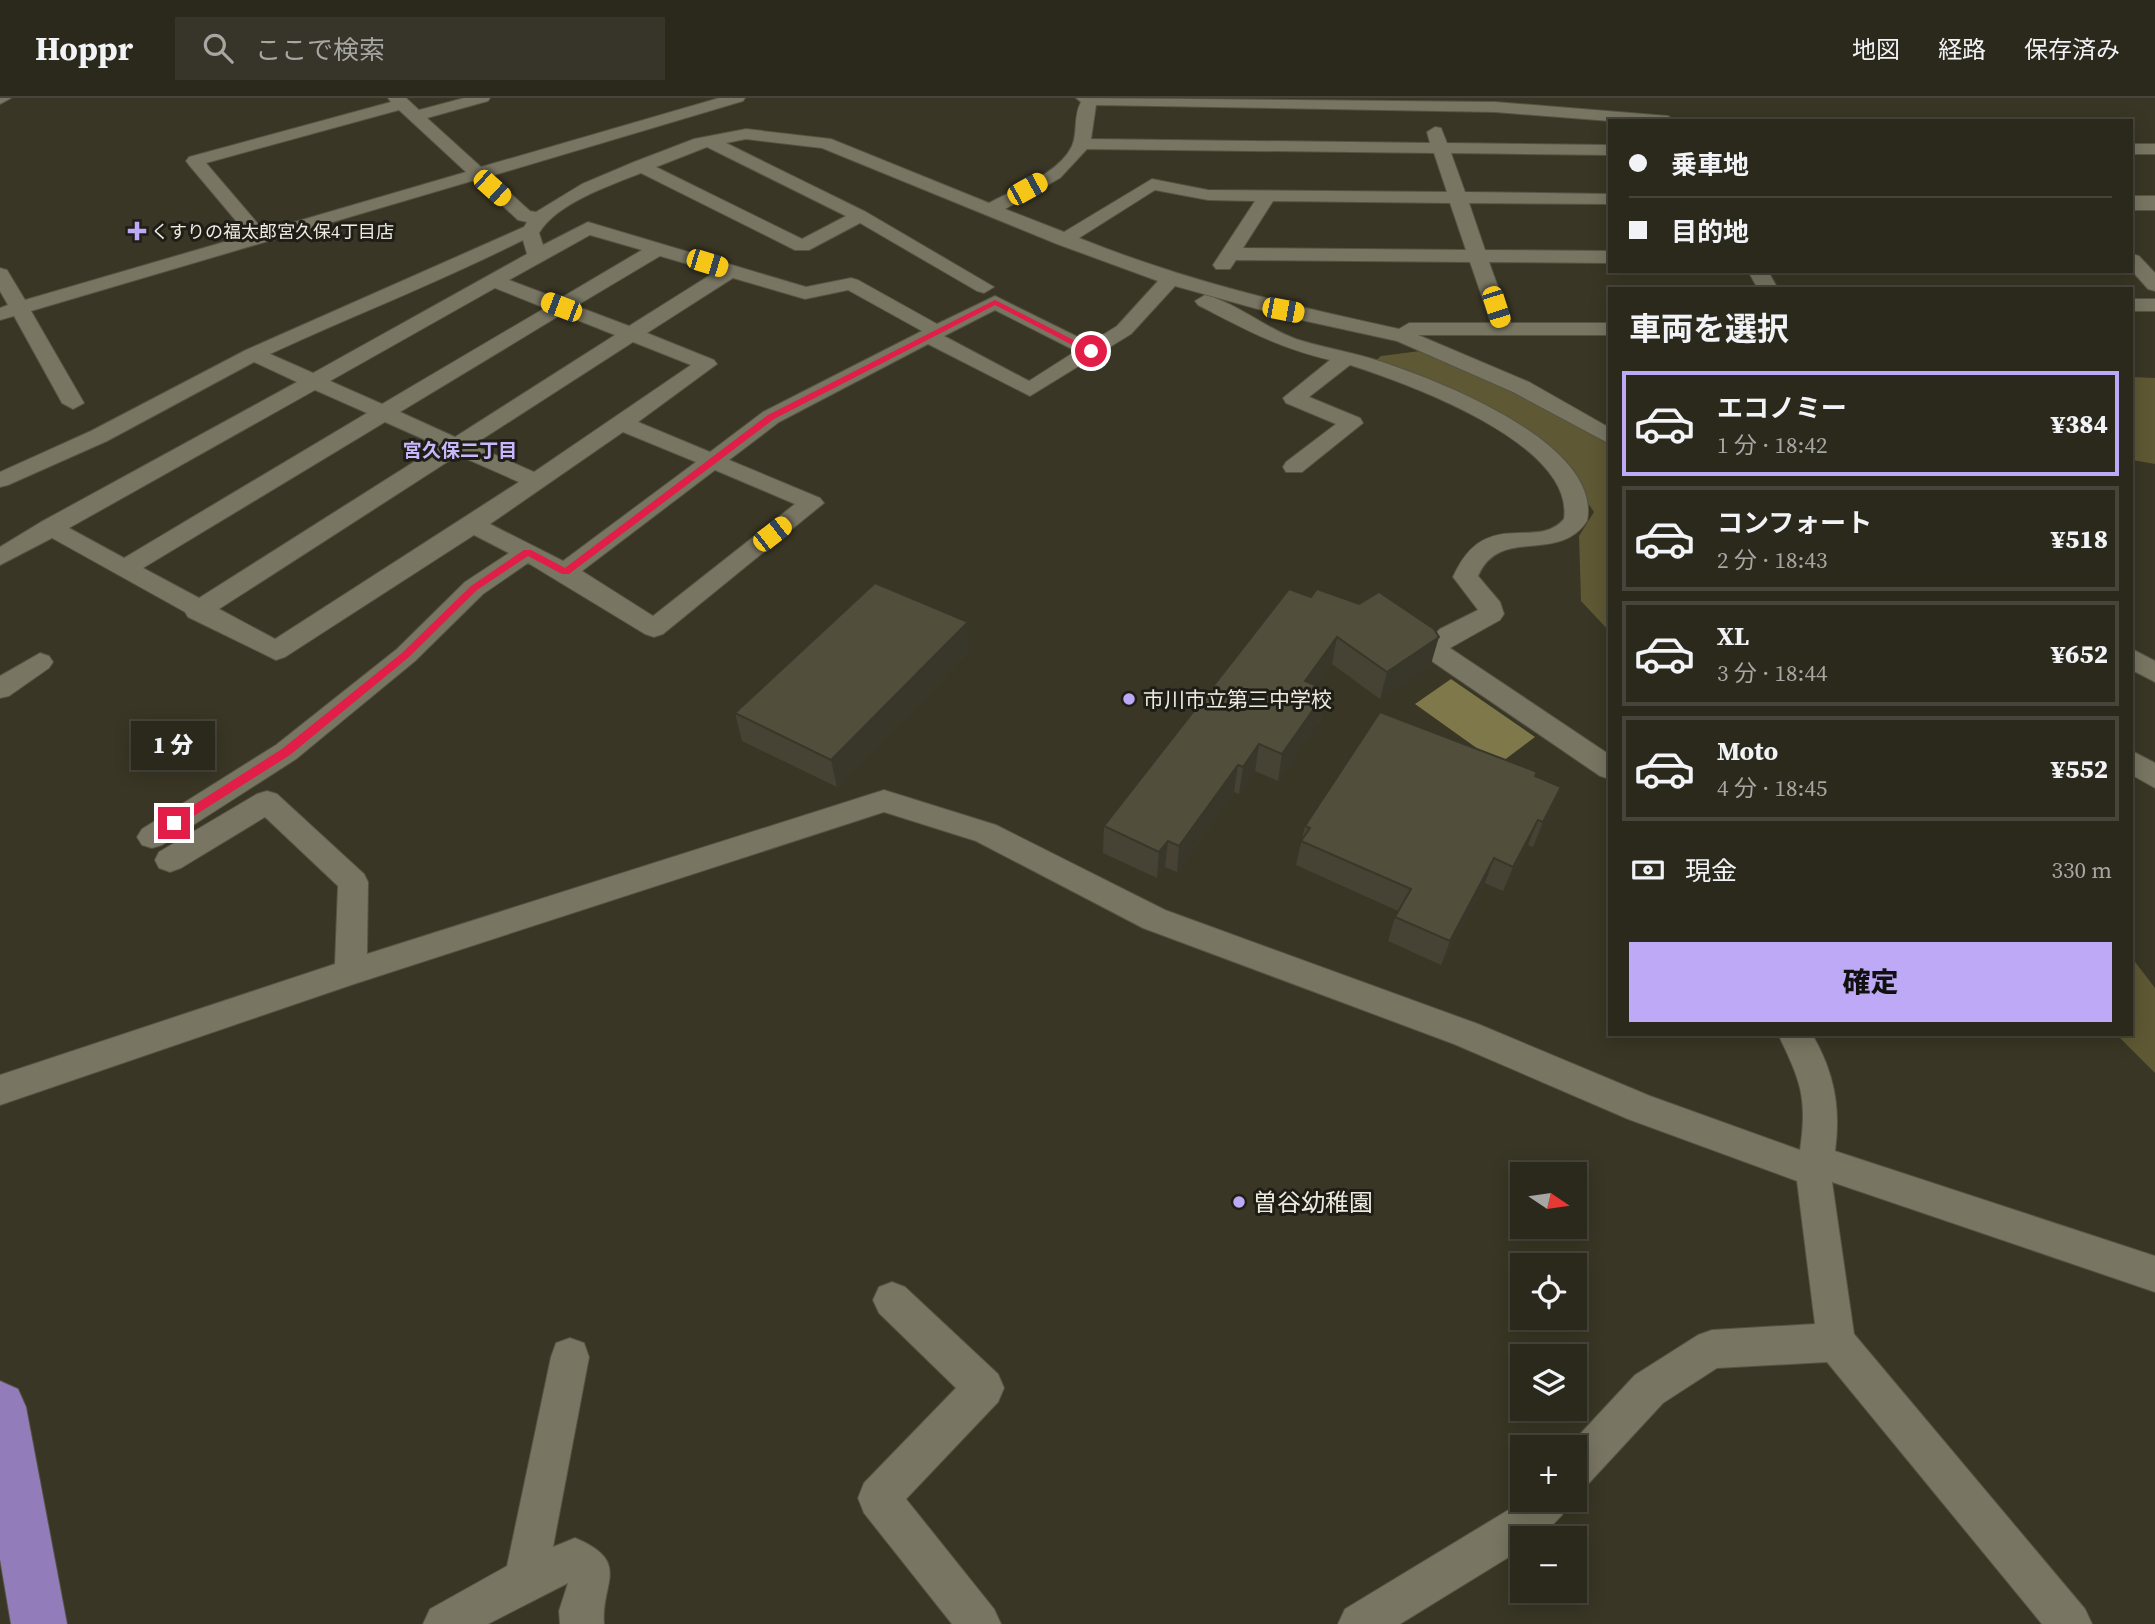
<!DOCTYPE html>
<html lang="ja">
<meta charset="utf-8">
<style>
body{margin:0;font-family:"Source Serif 4","Noto Sans JP",serif;background:#373429;color:#f1f3f6;height:100vh;display:flex;flex-direction:column;font-size:26px;white-space:nowrap}
*{box-sizing:border-box;margin:0}
p{font-size:23px;color:#a6a6a3}
.icon{flex:none;width:38px;height:38px;fill:none;stroke:currentColor;stroke-width:2;stroke-linecap:round;stroke-linejoin:round}
.map{position:relative;flex:1;overflow:hidden}
.panel{position:absolute;left:1608px;top:189px;width:525px;height:749px;display:flex;flex-direction:column;background:#2b281c;border-radius:0px;box-shadow:0 4px 18px #0003,0 0 0 2px #47443b}
.panel>*{flex:none}
.banner{position:absolute;left:1608px;top:21px;width:525px;height:154px;border-radius:0px;box-shadow:0 4px 18px #0003,0 0 0 2px #47443b;display:grid;align-content:center;height:154px;padding:0 21px;background:#2b281c}
.needle{width:46px;rotate:103deg}
.fabs{position:absolute;left:1510px;top:1064px;display:grid;gap:14px}
.fabs a{display:grid;place-items:center;width:77px;height:77px;border-radius:0px;background:#2b281c;box-shadow:0 4px 18px #0003,0 0 0 2px #47443b;font-size:35px}
.end{position:absolute;width:32px;height:32px;margin:-16px;border:9px solid #e11d48;background:#fff;box-shadow:0 0 0 4px #fff}
.from{border-radius:50%}
.bubble{position:absolute;height:49px;border-radius:0px;background:#2b281c;box-shadow:0 4px 18px #0003,0 0 0 2px #47443b;font-size:23px;font-weight:800;line-height:49px;text-align:center}
.car{position:absolute;width:21px;height:42px;margin:-21px -10px;border-radius:9px;box-shadow:0 0 5px 2px #0007;background:linear-gradient(#f5c518 24%,#345 0 40%,#f5c518 0 76%,#345 0 86%,#f5c518 0)}
.banner b{display:flex;align-items:center;gap:24px;height:66px;font-size:26px}
.banner b+b{border-top:2px solid #47443b}
.banner i{width:18px;height:18px;background:#f1f3f6}
ul{padding:0;list-style:none}
li{display:flex;align-items:center;gap:21px;height:105px;margin:0 14px 10px;padding:0 7px;border:4px solid #47443b;border-radius:0px}
li div{flex:1}
li b{display:block;font-size:26px}
li em{font-style:normal;font-weight:800}
li.active{border-color:#bda9f5}
li>.icon{width:63px;height:63px;stroke-width:1.5}
h2{padding:0 21px;font-size:32px;line-height:84px}
.pay{display:flex;align-items:center;gap:18px;height:77px;padding:0 21px;font-size:26px}
.pay p{margin-inline-start:auto}
.action{display:flex;gap:14px;margin-top:auto;padding:14px 21px}
.action a{flex:1;height:80px;border-radius:0px;background:#bda9f5;color:#111;font-size:28px;font-weight:800;line-height:80px;text-align:center}
header{display:flex;align-items:center;gap:42px;box-sizing:border-box;height:98px;padding:0 35px;background:#2b281c;border-bottom:2px solid #47443b}
header strong{font-size:33px}
nav{display:flex;gap:38px;margin-inline-start:auto;font-size:24px}
.search{width:490px;height:63px;background:#373429;display:flex;align-items:center;gap:18px;box-sizing:border-box;padding:0 24px;border-radius:0px;color:#a6a6a3;font-size:26px}
.map>svg:first-child{display:block}
</style>
<header>
<strong>Hoppr</strong>
<div class="search"><svg class="icon" aria-label="search" viewBox="0 0 24 24"><circle cx="10" cy="10" r="6"/><path d="M15 15l6 6"/></svg>ここで検索</div>
<nav><a>地図</a><a>経路</a><a>保存済み</a></nav>
</header>
<div class="map">
<svg width="2155" height="1526" viewBox="0 0 2155 1526">
<rect width="100%" height="100%" fill="#393625"/>
<g fill="#5e5834">
<polygon points="1420,253 1449,260 1599,339 1610,349 1610,534 1581,503 1579,438 1594,414 1553,354 1374,264 1381,258"/>
<polygon points="2132,279 2155,280 2155,366 2132,362"/>
<polygon points="2132,860 2155,890 2155,975 2116,936 2132,936"/>
</g>
<polygon fill="#7f784b" points="1451,581 1535,639 1499,666 1415,606"/>
<g fill="none" stroke-linecap="round" stroke-linejoin="round">
<defs>
<g id="street">
<polygon points="0,0 11,0 0,6"/>
<path d="M388 0H406L419 12 464 0H490L488 3 427 20 481 69 719 0H745L743 3 491 78 530 113 536 114 582 86 634 64 694 41 746 31 831 41 989 105C1015 91 1059 76 1072 48 1078 34 1073 18 1081 4L1076 0 1495 4 1668 18 1676 23H1610L1495 14 1096 7 1091 41 1430 45 1427 34 1435 29 1441 30 1447 45 1610 47V57L1451 55 1465 94 1610 96V106L1469 105 1485 152 1610 153V165L1489 164 1511 225H1610V237H1418L1529 284 1610 330V346L1513 294 1397 243 1283 218 1175 188 1131 236 1030 298 928 246 779 324 729 362 820 400 824 405 663 536 654 539 645 536 528 465 483 496 415 563 296 661 162 747 152 750 142 747 137 739 142 731 276 647 397 551 465 484 509 455 474 437 285 559 276 562 188 519 185 514 52 440 0 467V449L41 424 297 284 254 264 107 343 8 387 0 389V374L91 333 246 252 524 129 527 124 518 122 475 82 31 213 84 305 73 311 62 305 14 218 0 222V210L8 207 0 193V170L7 172 25 202 248 137 189 67 186 63 189 59 391 4ZM399 12 466 74 264 133 206 65ZM746 41 822 50 1057 146 1158 183 1117 228 1090 245 995 198 937 226 858 182 851 180 806 189 588 124 543 147 539 135C557 105 609 88 641 75L795 152H809L860 125 977 193 984 195 994 189 866 114 726 45ZM707 49 846 118 802 141 656 69ZM1087 51 1434 55 1447 94 1208 92 1152 81 1064 134 1005 111 1060 80ZM1155 92 1208 102 1255 103 1213 167 1216 171H1230L1236 162 1470 164 1491 225H1409L1399 231C1289 207 1183 182 1079 140ZM1273 103 1450 105 1466 152 1243 150ZM590 137 642 152 559 201 509 182ZM523 142 527 156 313 275 270 256C354 217 440 184 523 142ZM660 158 715 174 629 228 576 208ZM733 180 805 201 848 192 922 233 763 314 710 354 638 324 717 266 714 262 647 235ZM495 190 545 210 382 306 330 283ZM995 212 1076 253 1029 283 944 238ZM562 216 615 237 455 339 400 314ZM633 244 691 267 534 374 473 347ZM315 292 367 315 124 460 69 430ZM385 324 439 348 199 500 143 470ZM623 334 696 364 563 463 490 426ZM458 357 519 384 275 541 219 511ZM715 372 795 406 653 518 582 473Z"/>
<rect x="2132" y="46" width="23" height="10"/>
<polygon points="2132,156 2139,158 2155,175 2155,193 2148,191 2132,173"/>
<polygon points="1748,173 1768,173 1778,191 1758,191"/>
<path d="M1205 197C1237 205 1265 230 1296 241 1324 250 1352 254 1379 263 1435 281 1603 345 1587 423 1558 467 1500 427 1478 478L1500 504 1504 516 1500 522 1450 550 1610 657V681L1600 678 1433 564 1423 548 1440 531 1478 512 1453 479C1485 407 1536 454 1564 421 1575 345 1406 285 1350 267L1309 299 1360 320 1363 325 1302 374H1286L1283 369 1286 364 1336 326 1286 305 1283 300 1330 262C1277 249 1246 232 1198 207L1195 203Z"/>
<rect x="2132" y="201" width="23" height="12"/>
<polygon points="2132,551 2155,563 2155,584 2132,572"/>
<polygon points="40,555 49,558 53,564 49,570 9,598 0,600 0,578"/>
<polygon points="2132,653 2155,665 2155,690 2132,677"/>
<path d="M884 692 996 727 1165 812 1478 926 1650 998 1800 1052C1808 999 1800 982 1778 936H1812C1834 974 1841 1009 1835 1053L2155 1158V1194L1832 1084 1854 1236 2085 1511 2092 1526H2042L1827 1264 1717 1270 1663 1305 1589 1385 1575 1391V1349H1568L1635 1277 1698 1237 1712 1232 1815 1226 1797 1083 1628 1021 1454 946 1143 830 976 743 884 714 351 887 0 1007V977L335 866 338 788 265 719 181 770 170 774 159 770 155 762 159 754 257 696 267 693 277 696 364 776 368 784 367 856Z"/>
<polygon points="892,1184 905,1189 998,1276 1004,1290 998,1304 906,1401 994,1511 1001,1526 952,1526 864,1415 858,1400 864,1385 956,1290 879,1215 873,1202 879,1189"/>
<path d="M570 1240 584 1245 589 1259 553 1449 575 1440C633 1464 600 1486 604 1526H560L559 1513 568 1485 488 1526H423L430 1511 507 1468 551 1259 556 1245Z"/>
<polygon points="1522,1398 1522,1402 1568,1402 1562,1417 1540,1440 1522,1440 1522,1451 1400,1526 1338,1526 1345,1511 1510,1411"/>
</g>
<rect id="secondary" x="2132" y="98" width="23" height="14"/>
<polygon id="primary" points="0,1283 18,1291 26,1309 67,1526 11,1526 0,1461"/>
</defs>
<use href="#street" stroke="#555344" stroke-width="2"/>
<use href="#secondary" stroke="#555344" stroke-width="2"/>
<use href="#primary" stroke="#555344" stroke-width="2"/>
<use href="#street" fill="#787562" fill-rule="evenodd"/>
<use href="#secondary" fill="#787562" fill-rule="evenodd"/>
<use href="#primary" fill="#927cba" fill-rule="evenodd"/>
</g>
<g fill="#464334">
<polygon points="1289,491 1431,566 1380,601 1332,566 1316,587 1322,619 1278,683 1255,673 1239,696 1234,694 1177,774 1165,769 1157,780 1103,755 1104,728"/>
<polygon points="970,552 837,689 742,643 735,615"/>
<polygon points="1535,678 1561,689 1551,713 1533,749 1528,747 1503,793 1485,785 1441,867 1388,843 1395,819 1398,813 1296,767 1305,728"/>
</g>
<g fill="#39372a">
<polygon points="968,524 970,552 837,689 831,662"/>
<polygon points="1337,539 1332,566 1300,610 1305,583"/>
<polygon points="1439,539 1431,566 1380,601 1387,574"/>
<polygon points="1327,592 1322,619 1278,683 1282,656"/>
<polygon points="1259,646 1255,673 1239,696 1243,669"/>
<polygon points="1238,667 1234,694 1177,774 1179,748"/>
<polygon points="1561,689 1551,713 1533,749 1543,724"/>
<polygon points="1538,722 1528,747 1503,793 1513,769"/>
<polygon points="1168,743 1165,769 1157,780 1159,754"/>
<polygon points="1494,760 1485,785 1441,867 1450,843"/>
</g>
<g fill="#514e3c" stroke="#39372a" stroke-width="2">
<polygon points="875,485 968,524 831,662 735,615"/>
<polygon points="1289,491 1311,499 1317,491 1359,506 1379,494 1434,531 1439,539 1387,574 1337,539 1305,583 1327,592 1282,656 1259,646 1243,669 1238,667 1179,748 1168,743 1159,754 1104,728"/>
<polygon points="1380,614 1537,674 1535,678 1561,689 1543,724 1538,722 1513,769 1494,760 1450,843 1395,819 1411,791 1301,743 1310,730 1305,728"/>
</g>
<polygon fill="#e11d48" points="995,202 1095,253 1088,255 995,207 774,321 569,476 562,476 528,458 477,492 409,559 290,657 178,728 170,728 170,722 282,651 402,555 471,488 524,452 531,452 565,470 768,317"/>
<g fill="#bda9f5" stroke="#1f1e16" stroke-width="2.5">
<path d="M133.5 122.5h7v7h7v7h-7v7h-7v-7h-7v-7h7z"/>
<circle cx="1129" cy="601" r="7"/>
<circle cx="1239" cy="1104" r="7"/>
</g>
<g text-anchor="middle" dominant-baseline="central" stroke-width="6" stroke-linejoin="round" paint-order="stroke">
<g font-size="18" fill="#edebe0" stroke="#1f1e16" text-anchor="start">
<text x="151" y="133">くすりの福太郎宮久保4丁目店</text>
</g>
<g font-size="19" font-weight="bold" fill="#c9b6fd" stroke="#1f1e16">
<text x="460" y="352">宮久保二丁目</text>
</g>
<g font-size="21" fill="#edebe0" stroke="#1f1e16" text-anchor="start">
<text x="1143" y="601">市川市立第三中学校</text>
</g>
<g font-size="24" fill="#edebe0" stroke="#1f1e16" text-anchor="start">
<text x="1253" y="1104">曽谷幼稚園</text>
</g>
</g>
</svg>
<div class="fabs">
<a><svg class="needle" viewBox="-14 -14 28 28"><path d="M0-13l5 13h-10z" fill="#e53935"/><path d="M0 13l5-13h-10z" fill="#a6a6a3"/></svg></a>
<a><svg class="icon" aria-label="locate" viewBox="0 0 24 24"><circle cx="12" cy="12" r="6"/><path d="M12 2v4M12 18v4M2 12h4M18 12h4"/></svg></a>
<a><svg class="icon" aria-label="layers" viewBox="0 0 24 24"><path d="M12 4l9 5-9 5-9-5zM3 14l9 5 9-5"/></svg></a>
<a>+</a>
<a>−</a>
</div>
<i class="end from" style="left:1091px;top:253px"></i>
<i class="end" style="left:174px;top:725px"></i>
<div class="bubble" style="left:131px;top:623px;width:84px">1 分</div>
<i class="car" style="left:492px;top:90px;rotate:132deg"></i>
<i class="car" style="left:1027px;top:91px;rotate:61deg"></i>
<i class="car" style="left:707px;top:165px;rotate:107deg"></i>
<i class="car" style="left:561px;top:209px;rotate:291deg"></i>
<i class="car" style="left:1496px;top:209px;rotate:162deg"></i>
<i class="car" style="left:1283px;top:212px;rotate:101deg"></i>
<i class="car" style="left:772px;top:436px;rotate:52deg"></i>
<div class="banner">
<b><i class="from"></i>乗車地</b>
<b><i></i>目的地</b>
</div>
<section class="panel">
<h2>車両を選択</h2>
<ul>
<li class="active"><svg class="icon" aria-label="car" viewBox="0 0 24 24"><path d="M5 17H2v-5l4-1 3-4h7l3 4 3 1v5h-3M9 17h6M6 11h13"/><circle cx="7" cy="17" r="2"/><circle cx="17" cy="17" r="2"/></svg><div><b>エコノミー</b><p>1 分 · 18:42</p></div><em>¥384</em></li>
<li><svg class="icon" aria-label="car" viewBox="0 0 24 24"><path d="M5 17H2v-5l4-1 3-4h7l3 4 3 1v5h-3M9 17h6M6 11h13"/><circle cx="7" cy="17" r="2"/><circle cx="17" cy="17" r="2"/></svg><div><b>コンフォート</b><p>2 分 · 18:43</p></div><em>¥518</em></li>
<li><svg class="icon" aria-label="car" viewBox="0 0 24 24"><path d="M5 17H2v-5l4-1 3-4h7l3 4 3 1v5h-3M9 17h6M6 11h13"/><circle cx="7" cy="17" r="2"/><circle cx="17" cy="17" r="2"/></svg><div><b>XL</b><p>3 分 · 18:44</p></div><em>¥652</em></li>
<li><svg class="icon" aria-label="car" viewBox="0 0 24 24"><path d="M5 17H2v-5l4-1 3-4h7l3 4 3 1v5h-3M9 17h6M6 11h13"/><circle cx="7" cy="17" r="2"/><circle cx="17" cy="17" r="2"/></svg><div><b>Moto</b><p>4 分 · 18:45</p></div><em>¥552</em></li>
</ul>
<div class="pay"><svg class="icon" aria-label="cash" viewBox="0 0 24 24"><path d="M3 7h18v10H3z"/><circle cx="12" cy="12" r="2"/></svg>現金<p>330 m</p></div>
<div class="action"><a>確定</a></div>
</section>
</div>
